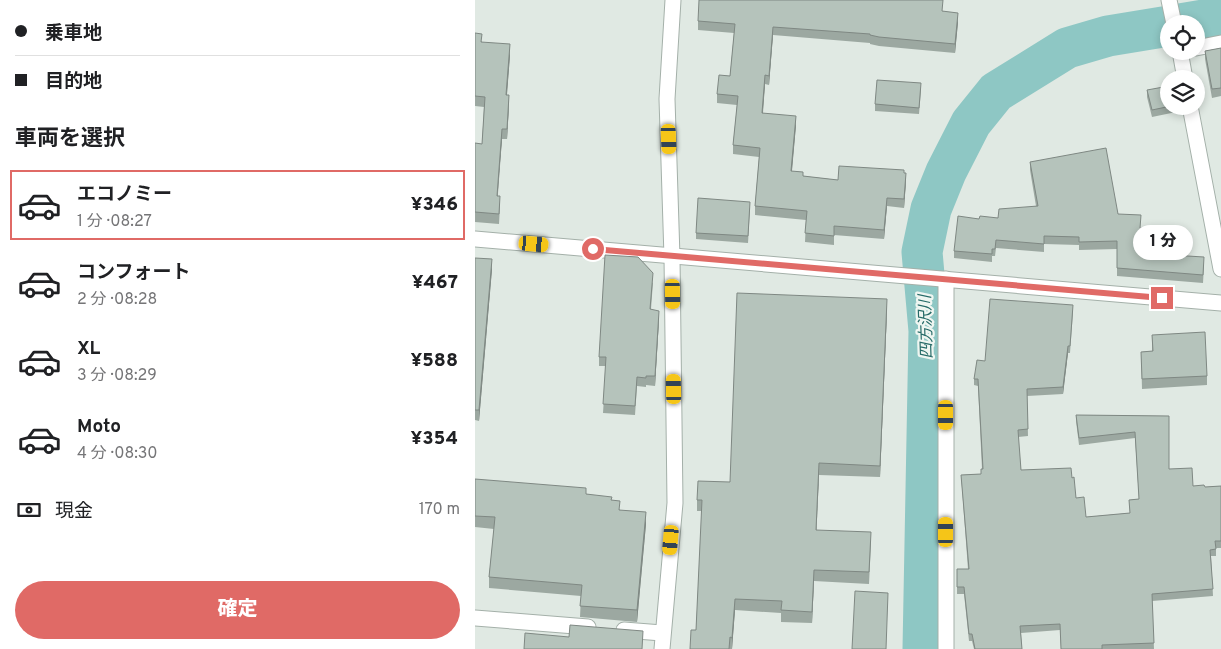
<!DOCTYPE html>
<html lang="ja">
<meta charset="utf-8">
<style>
body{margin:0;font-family:Overpass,"Noto Sans JP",sans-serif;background:#f2f2f2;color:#202124;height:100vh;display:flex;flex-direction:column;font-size:19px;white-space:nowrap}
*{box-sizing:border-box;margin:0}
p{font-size:16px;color:#757577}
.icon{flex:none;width:28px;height:28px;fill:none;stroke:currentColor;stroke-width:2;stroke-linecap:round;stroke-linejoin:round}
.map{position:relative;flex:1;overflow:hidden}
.side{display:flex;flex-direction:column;background:#fff;width:475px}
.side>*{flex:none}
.hud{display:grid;align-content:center;height:110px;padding:0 15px;background:#fff}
.buttons{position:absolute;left:685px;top:15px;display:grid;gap:10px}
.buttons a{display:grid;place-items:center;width:45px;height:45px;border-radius:50%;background:#fff;box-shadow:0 2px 8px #0003;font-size:25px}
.end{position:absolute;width:22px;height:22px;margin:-11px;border:6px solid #e06a66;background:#fff;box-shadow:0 0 0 2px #fff}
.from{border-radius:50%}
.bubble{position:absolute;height:35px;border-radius:18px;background:#fff;box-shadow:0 2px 8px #0003;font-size:16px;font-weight:800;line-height:35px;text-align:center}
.car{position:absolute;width:15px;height:30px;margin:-15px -8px;border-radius:6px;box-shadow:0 0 4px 1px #0007;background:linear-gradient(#f5c518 24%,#345 0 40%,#f5c518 0 76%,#345 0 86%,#f5c518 0)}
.hud b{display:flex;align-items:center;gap:18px;height:48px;font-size:19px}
.hud b+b{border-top:1px solid #e0e0e0}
.hud i{width:12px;height:12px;background:#202124}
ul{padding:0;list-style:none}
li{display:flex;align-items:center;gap:15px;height:70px;margin:0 10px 8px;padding:0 5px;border:2px solid transparent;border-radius:0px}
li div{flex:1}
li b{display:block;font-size:19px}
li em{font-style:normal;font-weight:800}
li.on{border-color:#e06a66}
li>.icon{width:45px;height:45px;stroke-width:1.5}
h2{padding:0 15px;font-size:22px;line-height:60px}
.pay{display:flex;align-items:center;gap:12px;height:55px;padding:0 15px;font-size:19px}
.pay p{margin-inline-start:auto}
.action{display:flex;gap:10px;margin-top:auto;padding:10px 15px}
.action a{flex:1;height:58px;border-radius:30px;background:#e06a66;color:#fff;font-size:20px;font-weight:800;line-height:58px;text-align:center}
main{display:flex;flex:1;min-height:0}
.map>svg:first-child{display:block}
</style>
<main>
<section class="side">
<div class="hud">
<b><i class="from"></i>乗車地</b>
<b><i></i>目的地</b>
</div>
<h2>車両を選択</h2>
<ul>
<li class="on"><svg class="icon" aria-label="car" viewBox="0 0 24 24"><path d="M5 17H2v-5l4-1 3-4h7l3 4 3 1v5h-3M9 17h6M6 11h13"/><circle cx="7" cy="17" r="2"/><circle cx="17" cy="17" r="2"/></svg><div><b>エコノミー</b><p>1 分 · 08:27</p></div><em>¥346</em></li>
<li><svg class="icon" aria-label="car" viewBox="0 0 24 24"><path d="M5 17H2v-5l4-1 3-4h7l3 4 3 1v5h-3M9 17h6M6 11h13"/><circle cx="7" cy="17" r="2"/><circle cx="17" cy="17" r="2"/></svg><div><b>コンフォート</b><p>2 分 · 08:28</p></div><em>¥467</em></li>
<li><svg class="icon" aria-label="car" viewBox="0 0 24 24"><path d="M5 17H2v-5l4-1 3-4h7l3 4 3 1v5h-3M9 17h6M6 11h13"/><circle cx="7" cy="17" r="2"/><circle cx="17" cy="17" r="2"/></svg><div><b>XL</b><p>3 分 · 08:29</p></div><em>¥588</em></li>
<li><svg class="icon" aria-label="car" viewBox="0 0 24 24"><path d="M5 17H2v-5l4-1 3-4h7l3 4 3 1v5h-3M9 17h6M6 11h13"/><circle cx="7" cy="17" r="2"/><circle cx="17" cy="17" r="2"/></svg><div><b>Moto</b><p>4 分 · 08:30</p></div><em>¥354</em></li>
</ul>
<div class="pay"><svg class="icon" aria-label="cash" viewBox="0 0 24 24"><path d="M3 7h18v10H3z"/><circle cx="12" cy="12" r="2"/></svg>現金<p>170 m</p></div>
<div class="action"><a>確定</a></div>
</section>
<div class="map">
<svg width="746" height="649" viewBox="0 0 746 649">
<rect width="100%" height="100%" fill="#e0e9e3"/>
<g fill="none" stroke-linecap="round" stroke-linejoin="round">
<g stroke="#8ec7c4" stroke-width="41">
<polyline points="705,24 746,17"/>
<polyline points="448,649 454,331 447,252 456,209 471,172 496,123 521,92 592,48 633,36 694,26"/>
</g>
<defs>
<g id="minor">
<polyline points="694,0 699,24"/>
<polyline points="721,48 746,43"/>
<polyline points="705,51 710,79"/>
<polyline points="715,106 746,269"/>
<polyline points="471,279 471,649"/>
<polyline points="0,618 113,627"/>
<polyline points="149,630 187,633"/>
<polyline points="187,649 200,503 197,257"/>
</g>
<g id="tertiary">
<polyline points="0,239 746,303"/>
<polyline points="197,257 192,99 198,0"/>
</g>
</defs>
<use href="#minor" stroke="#a4b0a9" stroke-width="17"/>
<use href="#tertiary" stroke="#a4b0a9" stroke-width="17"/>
<use href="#minor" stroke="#fff" stroke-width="15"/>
<use href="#tertiary" stroke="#fff" stroke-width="15"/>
</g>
<g fill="#9ca8a1">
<polygon points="468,11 483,22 480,53 404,46 395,44 395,43 298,35 294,85 290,84 288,113 321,125 317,171 328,176 363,180 429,173 431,181 429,208 412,206 409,239 359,235 359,245 330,242 331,220 280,215 280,206 284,157 258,154 258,145 262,105 242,103 242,94 255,76 259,33 223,30 223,21"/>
<polygon points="0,33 7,42 35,55 32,95 34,105 32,139 27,139 22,196 25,206 24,224 0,222 0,143 7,144 9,107 0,106"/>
<polygon points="746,48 746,96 737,98 730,59 730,51"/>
<polygon points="446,90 444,114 400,111 400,104"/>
<polygon points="672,90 694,106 706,106 706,111 677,117 672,97"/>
<polygon points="555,162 643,214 665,228 673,236 697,246 696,255 729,265 728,283 642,276 642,249 604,250 604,245 569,244 569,252 521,248 520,256 517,256 517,262 479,258 479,251 504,219 523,218 561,206 555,170"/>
<polygon points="275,208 273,243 221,239 221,233"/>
<polygon points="0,258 17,269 4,421 0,420"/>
<polygon points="178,282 176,309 184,320 180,386 171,385 171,387 162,386 160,415 128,413 131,366 124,366 124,357"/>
<polygon points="412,311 405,477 344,475 341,530 396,543 394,584 339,581 337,623 306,622 306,613 260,610 257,649 215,649 221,630 227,511 222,511 222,500 255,482"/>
<polygon points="598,312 595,353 593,353 588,394 552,396 553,436 543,437 546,470 597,478 601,498 611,517 655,513 654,500 664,499 660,438 604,445 601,421 601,415 694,416 694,469 718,486 730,487 746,486 746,548 741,548 741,556 736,556 738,596 677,601 679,649 586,649 585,630 546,633 547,649 499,649 497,641 494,641 489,594 482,594 482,569 493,569 486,475 506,474 507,469 503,386 499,385 499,379 510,361"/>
<polygon points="677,335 732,376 732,385 667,389 666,352 677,351"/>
<polygon points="0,479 111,494 137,500 145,510 171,524 162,622 105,617 106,596 14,588 14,577 19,529 0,527"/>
</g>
<g fill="#7f8883">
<polygon points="483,13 483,22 480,53 480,44"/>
<polygon points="298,27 298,35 294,85 294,76"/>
<polygon points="35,44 35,55 31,105 31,95"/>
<polygon points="290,75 290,84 287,122 287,113"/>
<polygon points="34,95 34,105 32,139 32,129"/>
<polygon points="321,116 321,125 316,180 316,171"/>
<polygon points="27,129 27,139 22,206 22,196"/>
<polygon points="431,173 431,181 429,208 429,199"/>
<polygon points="412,198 412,206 409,239 409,230"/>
<polygon points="17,259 17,269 4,421 4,410"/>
<polygon points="412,299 412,311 405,477 405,466"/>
<polygon points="184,311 184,320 180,386 180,376"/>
<polygon points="593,346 593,353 588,394 588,387"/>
<polygon points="344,463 344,475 341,542 341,530"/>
<polygon points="171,512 171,524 162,622 162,610"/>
<polygon points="339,570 339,581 337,623 337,612"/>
<polygon points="260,599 260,610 257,649 257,638"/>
</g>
<g fill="#b5c3bb" stroke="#7f8883">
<polygon points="224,0 468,0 467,11 483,13 480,44 404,37 395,35 395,34 298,27 294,76 290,75 287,113 321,116 316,171 328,172 328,176 363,180 364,166 429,170 429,173 431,173 429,199 412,198 409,230 359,226 359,236 330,233 332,211 280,206 285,148 258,145 263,96 242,94 244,75 255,76 260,24 223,21"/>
<polygon points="0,33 7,34 6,42 35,44 31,95 34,95 32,129 27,129 22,196 25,196 24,214 0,212 0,143 7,144 10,97 0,96"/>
<polygon points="746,48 746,88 737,89 730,51"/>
<polygon points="402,80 446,83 444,108 400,104"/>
<polygon points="694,86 694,106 696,106 677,110 672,90"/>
<polygon points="631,148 643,214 666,215 665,228 673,229 673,236 697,239 696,255 729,257 728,275 642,268 642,241 604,242 604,237 569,236 569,244 521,240 520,249 517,249 517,254 479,251 483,216 504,219 505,216 523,218 524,209 563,206 555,162"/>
<polygon points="223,198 275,202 273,236 221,233"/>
<polygon points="130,255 163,257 178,273 175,309 184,311 180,376 171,376 171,378 162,377 160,406 128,404 131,357 124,357"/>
<polygon points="0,258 17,259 4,410 0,410"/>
<polygon points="262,293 412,299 405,466 344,463 341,530 396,532 394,572 339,570 337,612 306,610 307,601 260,599 257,638 255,637 254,649 215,649 216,630 221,630 227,500 222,500 223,481 255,482"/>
<polygon points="515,299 598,305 595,346 593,346 588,387 552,389 553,429 543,430 546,470 596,468 597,478 599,477 601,498 609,497 611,517 655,513 654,500 664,499 660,432 604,438 601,415 694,416 694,469 717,468 718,486 729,485 730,487 746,486 746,541 740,541 741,549 735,550 738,589 677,594 679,643 627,645 627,649 586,649 585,624 545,626 547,649 500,649 497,634 494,634 489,587 482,587 482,569 494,569 486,475 506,474 506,469 508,469 503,379 499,379 502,360 510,361"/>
<polygon points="730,332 732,376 667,379 666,352 678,351 677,335"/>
<polygon points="0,479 111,488 111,494 137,497 136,500 145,501 144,510 171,512 162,610 105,606 107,585 14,577 20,517 0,516"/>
<polygon points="380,591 413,593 411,649 377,649"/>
<polygon points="95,625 168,631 167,649 49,649 50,633 94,637"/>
</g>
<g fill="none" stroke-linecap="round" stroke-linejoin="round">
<polyline stroke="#e06a66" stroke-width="6" points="118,249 687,298"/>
</g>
<g text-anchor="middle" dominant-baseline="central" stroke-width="4.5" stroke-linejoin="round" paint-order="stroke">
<g font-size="16" font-style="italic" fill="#256a67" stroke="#eff6f1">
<text transform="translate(452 327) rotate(-92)">四方沢川</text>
</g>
</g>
</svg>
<div class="buttons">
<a><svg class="icon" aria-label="locate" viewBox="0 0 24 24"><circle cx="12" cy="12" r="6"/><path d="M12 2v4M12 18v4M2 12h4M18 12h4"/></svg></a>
<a><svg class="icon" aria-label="layers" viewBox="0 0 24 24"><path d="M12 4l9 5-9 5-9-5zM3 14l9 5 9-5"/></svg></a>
</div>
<i class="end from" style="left:118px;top:249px"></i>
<i class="end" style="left:687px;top:298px"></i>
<div class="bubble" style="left:658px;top:225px;width:60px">1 分</div>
<i class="car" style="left:194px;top:139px;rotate:178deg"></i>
<i class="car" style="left:59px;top:244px;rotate:95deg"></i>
<i class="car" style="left:198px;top:294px;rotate:179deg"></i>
<i class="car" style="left:199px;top:389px;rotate:359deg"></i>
<i class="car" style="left:471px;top:415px;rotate:180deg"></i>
<i class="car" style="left:471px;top:532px;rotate:0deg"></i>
<i class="car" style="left:196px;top:540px;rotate:185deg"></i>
</div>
</main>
